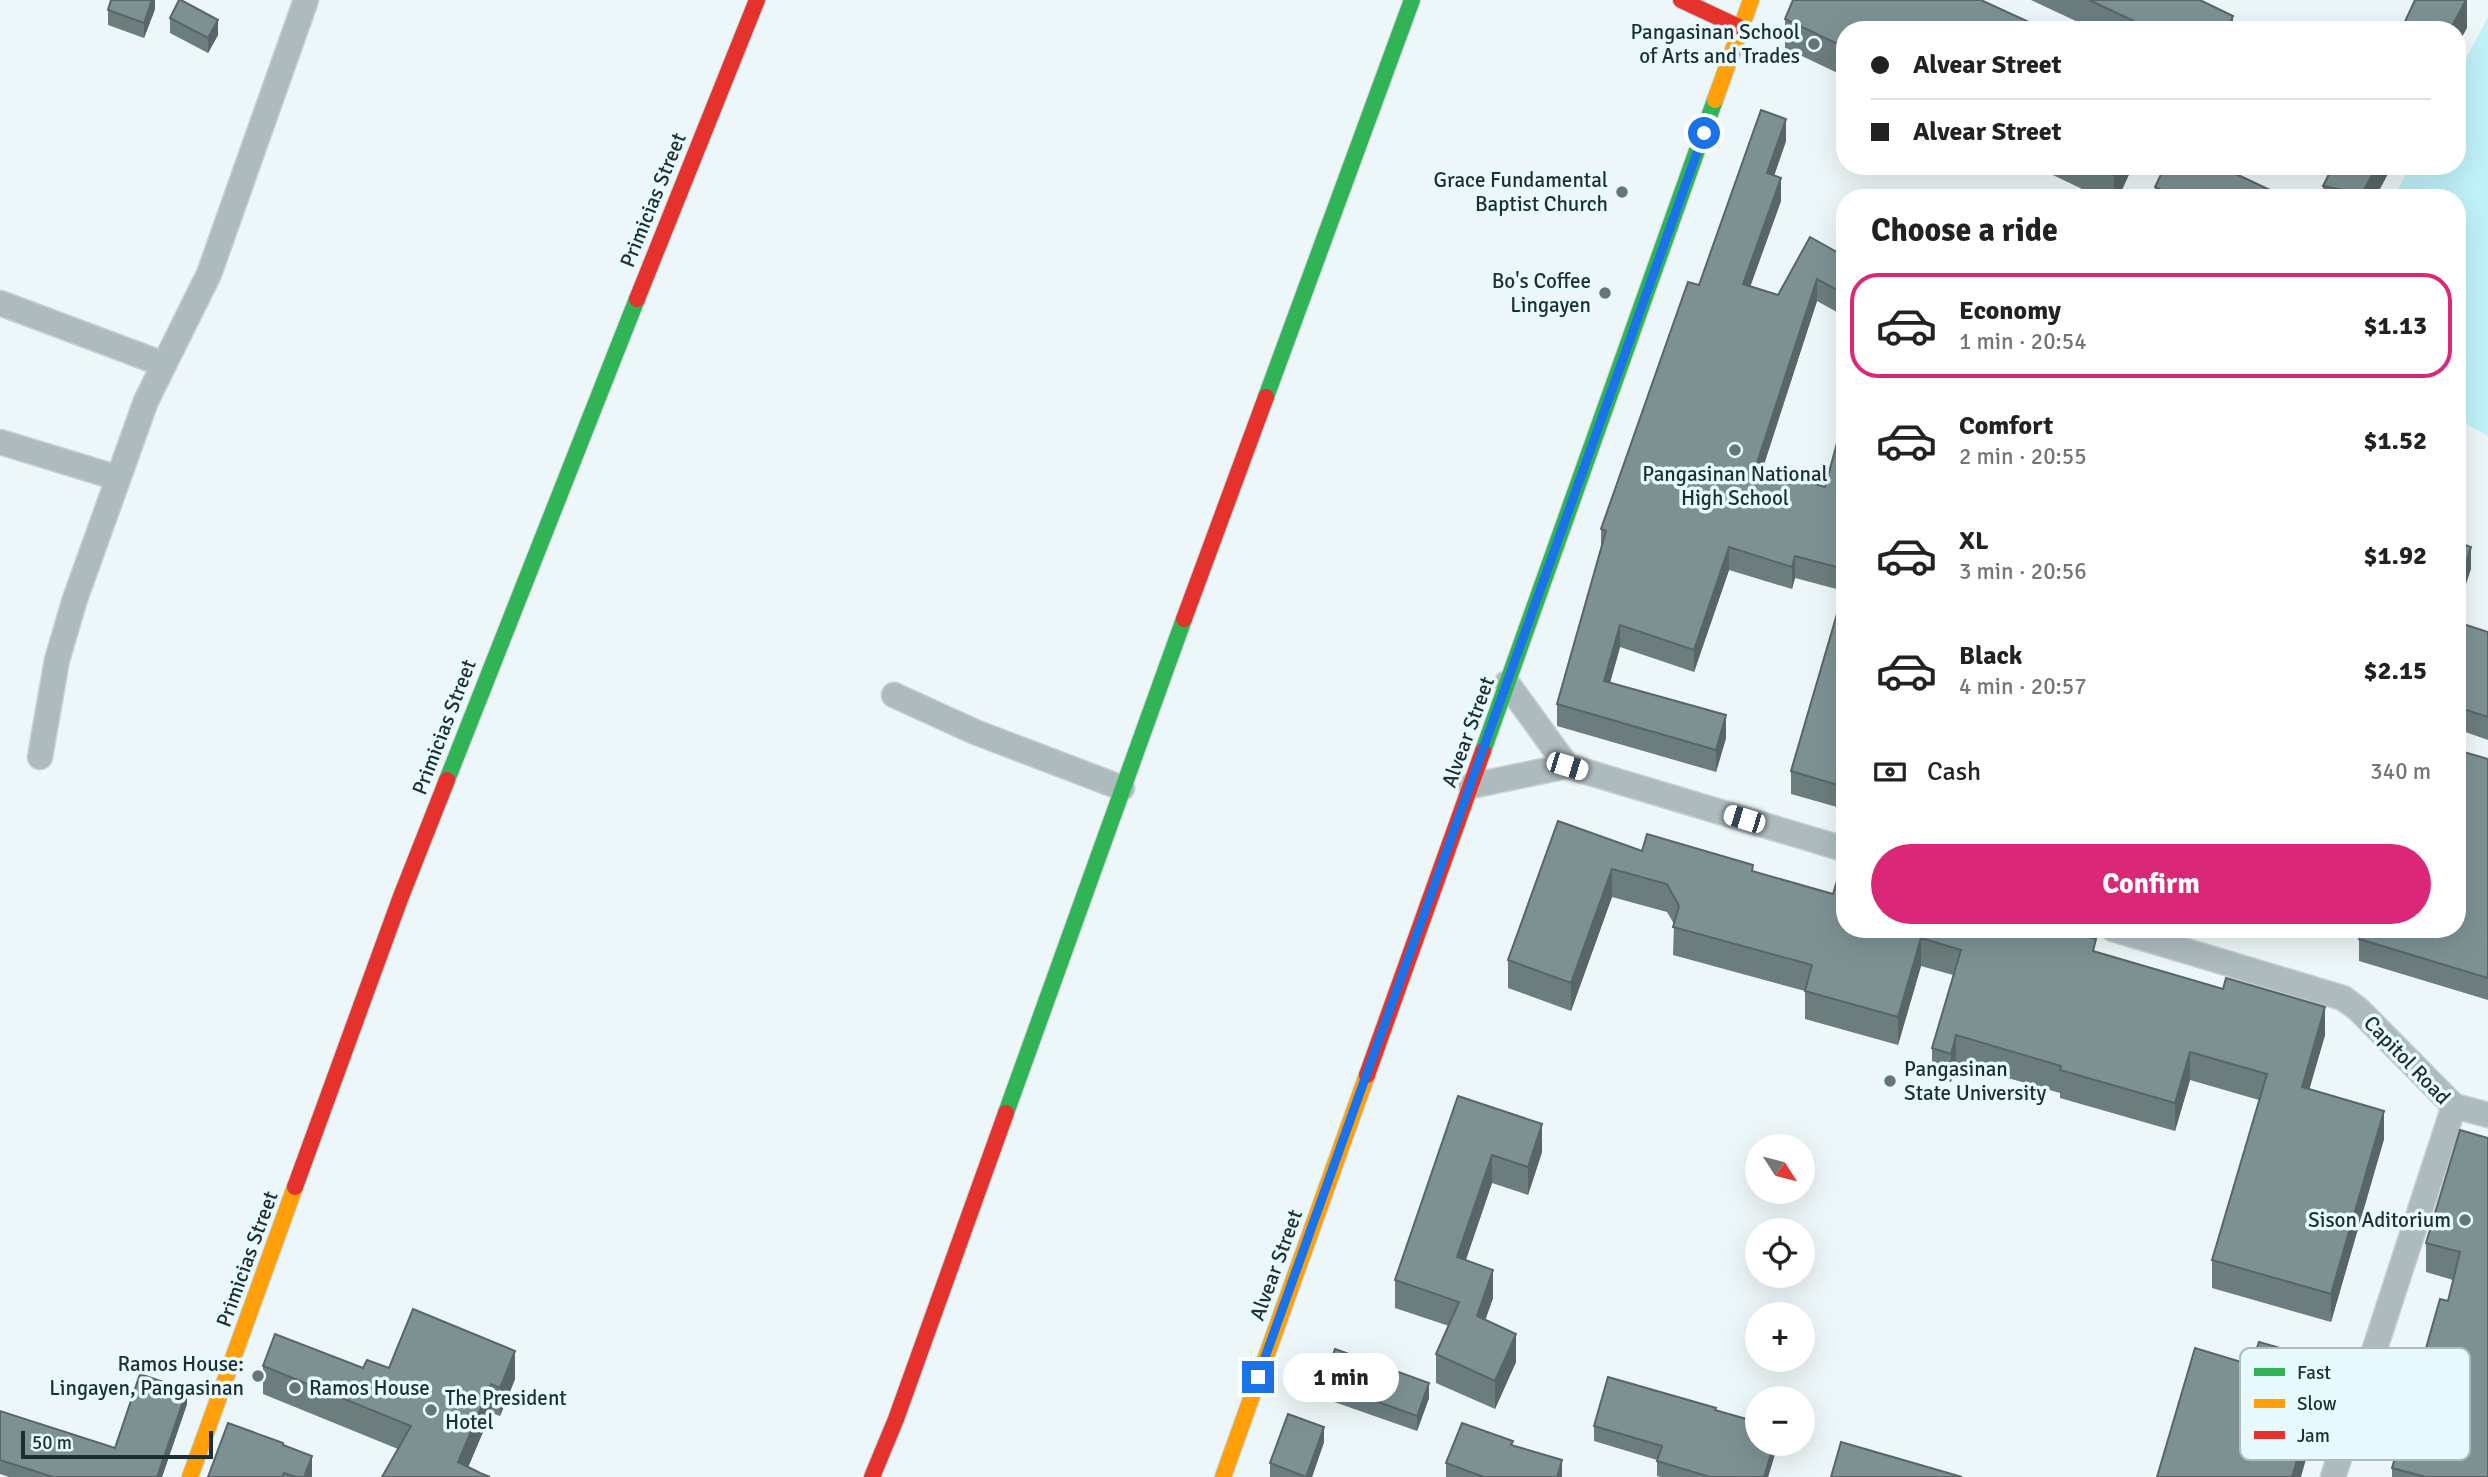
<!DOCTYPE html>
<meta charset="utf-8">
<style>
body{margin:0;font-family:Signika,sans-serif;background:#f2f2f2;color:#222;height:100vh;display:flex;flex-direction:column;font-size:26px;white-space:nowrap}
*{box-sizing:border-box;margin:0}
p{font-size:23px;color:#767676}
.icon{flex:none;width:38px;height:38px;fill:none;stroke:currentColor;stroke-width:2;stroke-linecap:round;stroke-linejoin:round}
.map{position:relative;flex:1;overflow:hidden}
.details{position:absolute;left:1836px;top:189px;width:630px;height:749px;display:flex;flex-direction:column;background:#fff;border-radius:28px;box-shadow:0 7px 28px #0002}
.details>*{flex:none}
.hud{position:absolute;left:1836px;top:21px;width:630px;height:154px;border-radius:28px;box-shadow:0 7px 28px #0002;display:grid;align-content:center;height:154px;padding:0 35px;background:#fff}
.needle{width:46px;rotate:126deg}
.tools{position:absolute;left:1745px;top:1134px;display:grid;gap:14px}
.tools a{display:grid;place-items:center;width:70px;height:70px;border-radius:50%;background:#fff;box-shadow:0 7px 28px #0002;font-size:35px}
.scale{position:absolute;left:21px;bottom:18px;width:192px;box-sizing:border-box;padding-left:7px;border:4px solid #1d2f32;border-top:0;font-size:19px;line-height:24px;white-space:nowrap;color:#1d2f32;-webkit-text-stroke:5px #e8fafd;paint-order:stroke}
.end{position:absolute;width:32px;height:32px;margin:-16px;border:9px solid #1a73e8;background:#fff;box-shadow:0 0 0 4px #fff}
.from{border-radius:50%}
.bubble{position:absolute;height:49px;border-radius:24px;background:#fff;box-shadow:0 7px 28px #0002;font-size:23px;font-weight:800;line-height:49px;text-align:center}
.car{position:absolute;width:21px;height:42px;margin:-21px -10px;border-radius:9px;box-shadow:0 0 5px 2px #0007;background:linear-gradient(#fff 24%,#345 0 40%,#fff 0 76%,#345 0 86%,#fff 0)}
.hud b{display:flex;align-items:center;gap:24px;height:66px;font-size:26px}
.hud b+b{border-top:2px solid #e0e0e0}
.hud i{width:18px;height:18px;background:#222}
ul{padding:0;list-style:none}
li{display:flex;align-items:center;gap:21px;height:105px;margin:0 14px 10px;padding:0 21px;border:4px solid transparent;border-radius:28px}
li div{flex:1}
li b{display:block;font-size:26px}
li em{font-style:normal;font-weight:800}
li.on{border-color:#db2777}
li>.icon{width:63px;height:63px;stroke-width:1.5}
h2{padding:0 35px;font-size:32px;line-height:84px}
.pay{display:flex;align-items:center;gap:18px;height:77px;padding:0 35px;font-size:26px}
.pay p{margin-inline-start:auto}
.button{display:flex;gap:14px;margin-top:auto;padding:14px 35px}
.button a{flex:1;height:80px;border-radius:42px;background:#db2777;color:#fff;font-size:28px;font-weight:800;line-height:80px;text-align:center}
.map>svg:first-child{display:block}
</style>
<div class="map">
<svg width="2488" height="1477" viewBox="0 0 2488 1477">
<rect width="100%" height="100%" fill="#edf6f8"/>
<polygon fill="#c0f2f9" points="2488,17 2488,436 2457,419 2457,198 2393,198 2410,166 2457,166 2457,76"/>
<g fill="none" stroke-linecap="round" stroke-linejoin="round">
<defs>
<g id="street">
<polyline points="0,303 163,364"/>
<polyline points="0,442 118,478"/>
<polyline points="1507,683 1567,766"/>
<polyline points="894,695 975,732 1122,788"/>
<polyline points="40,757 57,660 75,599 146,401 209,274 306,0"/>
<polyline points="1471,786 1567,766 1844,849"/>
<polyline points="2113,929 2343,998 2358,1009 2454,1106"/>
<polyline points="2454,1106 2488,1115"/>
<polyline points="2333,1477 2454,1106"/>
</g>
<g id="fast">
<polyline points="1266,397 1412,0"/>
<polyline points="1483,751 1715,100"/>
<polyline points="447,780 637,299"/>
<polyline points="1006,1113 1184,619"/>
</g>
<g id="slow">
<polyline points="1715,100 1751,0"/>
<polyline points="190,1477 295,1187"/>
<polyline points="1223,1477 1367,1075"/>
</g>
<g id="jam">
<polyline points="1681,0 1741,28"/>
<polyline points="637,299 757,0"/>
<polyline points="1184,619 1266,397"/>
<polyline points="1367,1075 1483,751"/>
<polyline points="295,1187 400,899 447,780"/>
<polyline points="872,1477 896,1419 1006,1113"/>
</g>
</defs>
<use href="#street" stroke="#c8d1d4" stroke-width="27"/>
<use href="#fast" stroke="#c8d1d4" stroke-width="18"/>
<use href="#slow" stroke="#c8d1d4" stroke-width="18"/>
<use href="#jam" stroke="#c8d1d4" stroke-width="18"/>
<use href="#street" stroke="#adbbbe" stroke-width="24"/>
<use href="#fast" stroke="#30b455" stroke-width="16"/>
<use href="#slow" stroke="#ff9f0a" stroke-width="16"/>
<use href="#jam" stroke="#e5322d" stroke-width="16"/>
</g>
<g fill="#6c7d7e">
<polygon points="155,0 155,9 144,38 108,25 108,10"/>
<polygon points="2031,0 2200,0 2233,30 2095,30"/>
<polygon points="170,18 218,35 208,53 170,33"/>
<polygon points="1785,19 1844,30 1844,76 1785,48"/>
<polygon points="1786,141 1774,176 1781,201 1750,286 1778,295 1844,256 1844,316 1817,301 1763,468 1825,487 1844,422 1844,809 1791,794 1791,771 1844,591 1795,578 1792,589 1729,570 1694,672 1620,647 1610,683 1726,738 1716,772 1557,726 1557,704 1601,548 1601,529 1699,285"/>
<polygon points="2034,166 2133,166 2118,198 2101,198"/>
<polygon points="2392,166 2375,198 2323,198 2323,186"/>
<polygon points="2155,187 2287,198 2155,198"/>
<polygon points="2457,622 2488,632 2488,740 2457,729"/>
<polygon points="2488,759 2488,1000 2359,961 2359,939"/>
<polygon points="1558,821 1642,851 1753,871 1833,894 2096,952 2325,1035 2309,1089 2384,1139 2331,1322 2212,1288 2212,1260 2259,1100 2190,1080 2175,1131 2060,1098 2060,1093 1956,1063 1951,1082 1932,1076 1932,1048 1953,975 1921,966 1898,1045 1805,1019 1805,991 1673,955 1674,924 1667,912 1612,897 1571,1011 1508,988 1508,960"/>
<polygon points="1458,1096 1542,1152 1528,1195 1492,1183 1466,1260 1493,1298 1485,1320 1516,1362 1495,1409 1436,1383 1436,1354 1449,1326 1395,1308 1395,1280"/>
<polygon points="2460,1130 2488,1477 2392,1477 2392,1468 2448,1301 2453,1280 2426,1272 2426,1243"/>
<polygon points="2251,1365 2337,1392 2322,1444 2311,1441"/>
<polygon points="263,1366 363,1368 515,1379 500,1416 491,1413 468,1467 398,1449 263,1394"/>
<polygon points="1323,1382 1429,1398 1417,1431 1323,1398"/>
<polygon points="187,1404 162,1477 9,1477 0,1474 0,1411 115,1448"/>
<polygon points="1716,1410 1757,1444 1778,1444 1768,1477 1661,1477 1657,1476 1657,1460 1594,1441 1594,1426"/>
<polygon points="1324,1442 1312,1477 1270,1477 1270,1463"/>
<polygon points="283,1445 312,1477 208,1477"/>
<polygon points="1513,1445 1562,1477 1446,1477 1446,1463"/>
</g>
<g fill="#586667">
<polygon points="152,0 155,0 155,9 144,38 144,23"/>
<polygon points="2466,0 2467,0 2467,28 2457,46 2457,30 2450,30"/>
<polygon points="2233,16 2233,30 2227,30"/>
<polygon points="218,20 218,35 208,53 208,38"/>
<polygon points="1786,119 1786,141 1767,196 1767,173"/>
<polygon points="2119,166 2133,166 2118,198 2114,198 2114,175"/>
<polygon points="2377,166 2392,166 2375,198 2362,198 2362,194"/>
<polygon points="1781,178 1781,201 1743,307 1743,284"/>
<polygon points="1817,279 1817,301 1756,488 1756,466"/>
<polygon points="1729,547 1729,570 1694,672 1694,650"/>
<polygon points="2471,547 2471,569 2457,612 2457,590"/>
<polygon points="1795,556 1795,578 1792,589 1792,567"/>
<polygon points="1620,625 1620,647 1604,704 1604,681"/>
<polygon points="1726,715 1726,738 1716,772 1716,750"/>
<polygon points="1612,869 1612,897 1571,1011 1571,983"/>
<polygon points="1921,938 1921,966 1898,1045 1898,1017"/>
<polygon points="2325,1007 2325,1035 2302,1115 2302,1087"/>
<polygon points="1956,1035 1956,1063 1951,1082 1951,1054"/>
<polygon points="2190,1052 2190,1080 2175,1131 2175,1103"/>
<polygon points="2384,1111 2384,1139 2331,1322 2331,1294"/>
<polygon points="1542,1124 1542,1152 1528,1195 1528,1167"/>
<polygon points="1492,1155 1492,1183 1457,1285 1457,1257"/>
<polygon points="1493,1270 1493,1298 1477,1344 1477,1316"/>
<polygon points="1516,1334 1516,1362 1495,1409 1495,1381"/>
<polygon points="515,1351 515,1379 500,1416 500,1388"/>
<polygon points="2337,1364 2337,1392 2322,1444 2322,1416"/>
<polygon points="1429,1383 1429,1398 1417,1431 1417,1416"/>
<polygon points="491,1384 491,1413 464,1477 458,1462"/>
<polygon points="187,1390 187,1404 162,1477 157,1477"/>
<polygon points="2311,1413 2311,1441 2301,1477 2292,1477"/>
<polygon points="1324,1427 1324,1442 1312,1477 1306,1477"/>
<polygon points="1774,1444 1778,1444 1768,1477 1764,1477"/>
<polygon points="312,1456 312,1477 304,1477"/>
<polygon points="1562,1460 1562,1477 1557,1477"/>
</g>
<g fill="#7d9193" stroke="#586667" stroke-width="2">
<polygon points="111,0 152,0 144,23 108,10"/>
<polygon points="179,0 181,0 218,20 208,38 170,18"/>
<polygon points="1793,0 1981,0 2046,30 1844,30 1844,47 1785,19"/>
<polygon points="2089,0 2200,0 2233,16 2227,30 2153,30"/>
<polygon points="2415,0 2466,0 2450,30 2401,30"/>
<polygon points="1761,110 1786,119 1767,173 1781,178 1743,284 1778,295 1810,237 1844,256 1844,294 1817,279 1756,466 1825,487 1843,421 1844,422 1844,569 1795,556 1792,567 1729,547 1694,650 1620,625 1604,681 1726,715 1716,750 1557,704 1606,531 1601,529 1688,282 1699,285"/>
<polygon points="2096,166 2119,166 2114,175"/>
<polygon points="2165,166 2219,166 2287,198 2178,198 2155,187"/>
<polygon points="2333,166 2377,166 2362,194 2323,186"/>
<polygon points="2457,542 2471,547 2457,590"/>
<polygon points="1844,590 1844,787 1791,771"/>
<polygon points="2457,622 2488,632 2488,717 2457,707"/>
<polygon points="2457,750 2488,759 2488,978 2359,939 2362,929 2457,929"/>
<polygon points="1558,821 1642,851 1647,834 1753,865 1752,871 1833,894 1837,881 1844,883 1844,929 2061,929 2096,939 2093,951 2223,989 2226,978 2325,1007 2302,1087 2384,1111 2331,1294 2212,1260 2267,1074 2190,1052 2175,1103 2060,1070 2061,1066 1956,1035 1951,1054 1932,1048 1961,950 1921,938 1898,1017 1805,991 1812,965 1673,927 1679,906 1667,884 1612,869 1571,983 1508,960"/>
<polygon points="1458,1096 1542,1124 1528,1167 1492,1155 1457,1257 1493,1270 1477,1316 1516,1334 1495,1381 1436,1354 1459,1302 1395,1280"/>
<polygon points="2460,1130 2488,1138 2488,1477 2426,1477 2392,1468 2440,1299 2448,1301 2460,1252 2426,1243"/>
<polygon points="413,1309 515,1351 500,1388 491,1384 458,1462 480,1473 490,1477 382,1477 411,1426 263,1366 275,1334 363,1368 367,1360 389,1368"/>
<polygon points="2259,1342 2337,1364 2322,1416 2311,1413 2292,1477 2157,1477 2195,1348 2251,1365"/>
<polygon points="1335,1349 1429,1383 1417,1416 1323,1382"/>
<polygon points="140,1374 187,1390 157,1477 53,1477 0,1460 0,1411 115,1448"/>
<polygon points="1608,1377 1716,1408 1715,1410 1757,1422 1757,1444 1774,1444 1764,1477 1710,1477 1657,1461 1662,1446 1594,1426"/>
<polygon points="1288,1414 1324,1427 1306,1477 1270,1463"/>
<polygon points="228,1423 283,1443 283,1445 312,1456 304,1477 296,1477 284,1473 282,1477 208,1477"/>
<polygon points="1462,1423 1513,1441 1511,1445 1562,1460 1557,1477 1484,1477 1446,1463"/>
<polygon points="1841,1442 1962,1477 1831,1477"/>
</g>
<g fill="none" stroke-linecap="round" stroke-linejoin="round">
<polyline stroke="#1a73e8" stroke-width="9" points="1258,1377 1704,133"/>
</g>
<g fill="#667577" stroke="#e8fafd" stroke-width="2.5">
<circle cx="1814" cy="44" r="7"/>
<circle cx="1622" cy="192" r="7"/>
<circle cx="1605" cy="293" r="7"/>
<circle cx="1735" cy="450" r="7"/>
<circle cx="1890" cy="1081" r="7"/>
<circle cx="2465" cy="1220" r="7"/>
<circle cx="258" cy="1376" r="7"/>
<circle cx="295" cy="1388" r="7"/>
<circle cx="431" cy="1410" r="7"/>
</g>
<g text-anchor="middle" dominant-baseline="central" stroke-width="7" stroke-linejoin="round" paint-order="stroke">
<g font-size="21" fill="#1d2f32" stroke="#e8fafd" text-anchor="end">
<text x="1800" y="32">Pangasinan School<tspan x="1800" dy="24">of Arts and Trades</tspan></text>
<text x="1608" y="180">Grace Fundamental<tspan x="1608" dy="24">Baptist Church</tspan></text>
<text x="1591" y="281">Bo's Coffee<tspan x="1591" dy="24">Lingayen</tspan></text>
<text x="1735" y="474" text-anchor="middle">Pangasinan National<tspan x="1735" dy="24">High School</tspan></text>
<text x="1904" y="1069" text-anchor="start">Pangasinan<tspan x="1904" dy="24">State University</tspan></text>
<text x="2451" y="1220">Sison Aditorium</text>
<text x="244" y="1364">Ramos House:<tspan x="244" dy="24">Lingayen, Pangasinan</tspan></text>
<text x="309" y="1388" text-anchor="start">Ramos House</text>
<text x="445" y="1398" text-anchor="start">The President<tspan x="445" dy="24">Hotel</tspan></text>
</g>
<g font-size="21" fill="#1d2f32" stroke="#e8fafd">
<text transform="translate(653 200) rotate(-68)">Primicias Street</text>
<text transform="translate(444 727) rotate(-69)">Primicias Street</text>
<text transform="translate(1468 732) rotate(-70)">Alvear Street</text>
<text transform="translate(2407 1060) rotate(46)">Capitol Road</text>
<text transform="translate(247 1259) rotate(-70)">Primicias Street</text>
<text transform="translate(1276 1265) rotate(-70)">Alvear Street</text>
</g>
</g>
<rect x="2240" y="1348" width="230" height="112" rx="10" fill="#e8fafd" stroke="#abbdc0" stroke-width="2"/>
<rect x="2254" y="1368" width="31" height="8" fill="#30b455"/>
<rect x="2254" y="1399" width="31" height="9" fill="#ff9f0a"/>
<rect x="2254" y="1431" width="31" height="8" fill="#e5322d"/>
<g font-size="19" fill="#1d2f32">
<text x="2297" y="1379">Fast</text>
<text x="2297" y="1410">Slow</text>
<text x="2297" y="1442">Jam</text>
</g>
</svg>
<div class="tools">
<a><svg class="needle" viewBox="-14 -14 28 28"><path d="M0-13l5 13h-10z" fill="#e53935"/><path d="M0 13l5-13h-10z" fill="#767676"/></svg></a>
<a><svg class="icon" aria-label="locate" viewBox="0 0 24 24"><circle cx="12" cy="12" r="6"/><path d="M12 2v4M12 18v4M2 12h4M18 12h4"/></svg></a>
<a>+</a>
<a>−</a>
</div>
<div class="scale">50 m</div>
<i class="end from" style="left:1704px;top:133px"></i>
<i class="end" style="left:1258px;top:1377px"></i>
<div class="bubble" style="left:1283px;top:1353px;width:116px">1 min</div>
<i class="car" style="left:1567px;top:766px;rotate:107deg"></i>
<i class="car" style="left:1744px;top:819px;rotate:287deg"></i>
<div class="hud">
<b><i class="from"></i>Alvear Street</b>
<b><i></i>Alvear Street</b>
</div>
<section class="details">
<h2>Choose a ride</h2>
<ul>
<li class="on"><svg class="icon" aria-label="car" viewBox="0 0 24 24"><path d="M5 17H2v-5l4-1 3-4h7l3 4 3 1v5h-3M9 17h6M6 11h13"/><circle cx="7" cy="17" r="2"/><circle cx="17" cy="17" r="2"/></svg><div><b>Economy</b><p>1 min · 20:54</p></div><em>$1.13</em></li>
<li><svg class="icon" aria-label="car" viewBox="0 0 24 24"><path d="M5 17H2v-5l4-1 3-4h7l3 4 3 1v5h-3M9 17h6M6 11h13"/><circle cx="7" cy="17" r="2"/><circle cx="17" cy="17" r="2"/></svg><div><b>Comfort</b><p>2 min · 20:55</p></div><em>$1.52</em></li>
<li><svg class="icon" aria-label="car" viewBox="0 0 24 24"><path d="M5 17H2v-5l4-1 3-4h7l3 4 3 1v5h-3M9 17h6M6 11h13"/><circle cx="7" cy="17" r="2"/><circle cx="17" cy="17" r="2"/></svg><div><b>XL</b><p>3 min · 20:56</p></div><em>$1.92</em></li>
<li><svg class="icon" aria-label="car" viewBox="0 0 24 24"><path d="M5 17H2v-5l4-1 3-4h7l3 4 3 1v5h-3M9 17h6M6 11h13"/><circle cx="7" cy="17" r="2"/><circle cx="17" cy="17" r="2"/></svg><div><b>Black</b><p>4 min · 20:57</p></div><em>$2.15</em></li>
</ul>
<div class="pay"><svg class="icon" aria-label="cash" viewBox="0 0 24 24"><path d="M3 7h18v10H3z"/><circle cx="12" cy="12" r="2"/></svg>Cash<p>340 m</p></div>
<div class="button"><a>Confirm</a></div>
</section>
</div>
